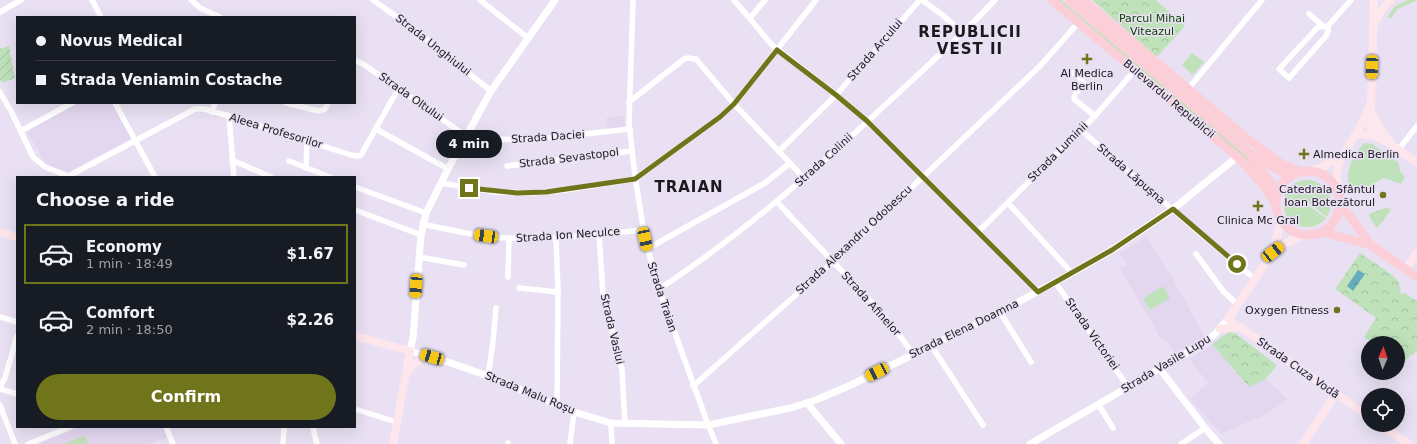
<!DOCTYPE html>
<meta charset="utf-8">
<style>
body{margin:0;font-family:"DejaVu Sans",sans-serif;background:#20242c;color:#f1f3f6;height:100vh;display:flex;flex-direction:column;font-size:15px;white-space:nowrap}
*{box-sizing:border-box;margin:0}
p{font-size:13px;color:#9ea1a6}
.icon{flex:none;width:22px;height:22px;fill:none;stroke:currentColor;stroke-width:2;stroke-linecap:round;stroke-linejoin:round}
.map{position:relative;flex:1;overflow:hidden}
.side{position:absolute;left:16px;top:176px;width:340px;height:252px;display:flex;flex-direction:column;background:#171b24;border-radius:0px;box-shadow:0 4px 16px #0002}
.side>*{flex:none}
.top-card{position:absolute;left:16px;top:16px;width:340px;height:88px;border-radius:0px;box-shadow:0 4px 16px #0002;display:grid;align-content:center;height:88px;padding:0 20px;background:#171b24}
.needle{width:26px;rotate:2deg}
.controls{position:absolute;left:1361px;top:336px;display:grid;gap:8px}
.controls a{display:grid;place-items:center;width:44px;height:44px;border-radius:50%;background:#171b24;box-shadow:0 4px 16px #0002;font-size:20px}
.end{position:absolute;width:18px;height:18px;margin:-9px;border:5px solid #70741b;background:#fff;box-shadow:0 0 0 2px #fff}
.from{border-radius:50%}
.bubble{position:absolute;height:28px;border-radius:14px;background:#171b24;box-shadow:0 4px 16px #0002;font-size:13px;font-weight:700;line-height:28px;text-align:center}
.car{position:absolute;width:12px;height:24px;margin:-12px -6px;border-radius:5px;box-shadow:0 0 3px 1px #0007;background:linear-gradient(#f5c518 24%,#345 0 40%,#f5c518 0 76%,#345 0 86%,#f5c518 0)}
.top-card b{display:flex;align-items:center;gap:14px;height:38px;font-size:15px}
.top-card b+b{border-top:1px solid #363941}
.top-card i{width:10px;height:10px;background:#f1f3f6}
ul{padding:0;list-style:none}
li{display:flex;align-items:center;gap:12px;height:60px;margin:0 8px 6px;padding:0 12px;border:2px solid transparent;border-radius:0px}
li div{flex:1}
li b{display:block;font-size:15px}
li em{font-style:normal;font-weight:700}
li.current{border-color:#70741b}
li>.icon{width:36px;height:36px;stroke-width:1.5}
h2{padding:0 20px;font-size:18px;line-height:48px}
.action{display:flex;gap:8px;margin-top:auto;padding:8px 20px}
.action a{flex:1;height:46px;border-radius:24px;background:#70741b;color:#fff;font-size:16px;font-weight:700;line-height:46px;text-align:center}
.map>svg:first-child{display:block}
</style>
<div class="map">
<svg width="1417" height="444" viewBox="0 0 1417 444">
<defs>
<pattern id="park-crowns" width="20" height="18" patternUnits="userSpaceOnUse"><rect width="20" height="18" fill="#bfe2ba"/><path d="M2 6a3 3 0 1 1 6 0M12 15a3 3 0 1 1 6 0" fill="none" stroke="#a4c19f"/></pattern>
<pattern id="garden-furrows" width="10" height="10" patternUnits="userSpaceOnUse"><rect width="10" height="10" fill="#bfe2ba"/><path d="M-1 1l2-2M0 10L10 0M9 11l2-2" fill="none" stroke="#a4c19f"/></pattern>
<pattern id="water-ripples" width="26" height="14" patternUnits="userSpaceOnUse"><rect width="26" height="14" fill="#66adbc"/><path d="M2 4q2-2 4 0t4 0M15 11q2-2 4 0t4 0" fill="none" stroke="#538c98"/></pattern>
</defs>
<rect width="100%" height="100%" fill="#e9e1f3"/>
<g fill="#e3d7f0">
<polygon points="77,103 113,103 132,138 68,172 46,164 26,130"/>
<polygon points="624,115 625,128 608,130 606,118"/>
<polygon points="1146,237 1173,279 1205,337 1175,353 1166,340 1160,337 1120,269 1127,264 1119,253"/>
<polygon points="1212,344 1248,386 1266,379 1288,399 1266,414 1221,434 1190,399 1208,383 1189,359"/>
<polygon points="81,427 164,427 169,437 148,444 41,444 41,443"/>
</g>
<g fill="#bfe2ba">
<polygon points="1055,0 1061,0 1168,90 1166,93"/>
<polygon points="1408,0 1417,0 1398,9 1391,18 1387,18 1394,7"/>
<polygon points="1192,53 1204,62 1193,75 1182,65"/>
<polygon points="1173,93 1244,153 1268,185 1170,96"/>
<path d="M1365 143 1372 144 1399 163 1400 171 1405 177 1401 184 1384 178 1364 189 1350 188C1344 173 1353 153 1365 143Z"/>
<path d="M1310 180C1328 183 1336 201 1327 217L1310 204V203L1306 200 1303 204 1307 207 1309 206 1326 218C1321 224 1315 227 1307 227 1276 227 1275 179 1310 180Z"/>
<polygon points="1163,286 1170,298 1150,310 1143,299"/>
<polygon points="85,436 88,444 63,444"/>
</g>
<g fill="url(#park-crowns)">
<polygon points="1092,0 1156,0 1185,26 1157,57"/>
<polygon points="1387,207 1391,210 1377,228 1370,218 1369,214"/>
<polygon points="1360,253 1391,274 1399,282 1401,294 1405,293 1417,301 1417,353 1415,352 1413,355 1411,354 1404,363 1398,359 1398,343 1373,343 1364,337 1376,318 1335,289"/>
<polygon points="1229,332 1235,333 1277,365 1266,379 1249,387 1212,344"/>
</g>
<polygon fill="url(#garden-furrows)" points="9,46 15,78 3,83 0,79 0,49"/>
<polygon fill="url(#water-ripples)" points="1358,270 1365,274 1353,291 1347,286"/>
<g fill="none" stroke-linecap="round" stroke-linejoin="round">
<g stroke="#fff" stroke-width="5.5">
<polyline points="92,0 101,17"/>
<polyline points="191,0 200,8 220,17"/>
<polyline points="373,0 411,27 491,91"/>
<polyline points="480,0 528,38"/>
<polyline points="633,0 629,122 635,176 645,239 659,289 706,419 716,444"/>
<polyline points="734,0 772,45 836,95 867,121 1038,292"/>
<polyline points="922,0 944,16 963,34"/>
<polyline points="0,12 21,0"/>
<polyline points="1309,14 1323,26"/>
<polyline points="750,18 765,0"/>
<polyline points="1328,26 1318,27 1279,69 1289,78 1326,36 1328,31 1328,26 1351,0"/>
<polyline points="355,60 366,66 466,136 495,139 531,140 630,129"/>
<path d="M1073 73 1081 79 1083 83C1082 90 1074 91 1074 99L1095 116"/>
<polyline points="1188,89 1262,0"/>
<polyline points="0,92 12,113 33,157 45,167 68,176"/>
<polyline points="629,102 684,59 688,58 696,59 734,104 804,178"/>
<polyline points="115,103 155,177"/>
<polyline points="286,103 319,111 325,109 328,103"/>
<polyline points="212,112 215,103"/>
<polyline points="229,116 234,177"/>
<polyline points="376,129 448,169"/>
<polyline points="1081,130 1196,230 1255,279"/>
<polyline points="21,131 72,103"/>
<polyline points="1398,150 1417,126"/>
<polyline points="779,151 836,95 920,0"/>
<polyline points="232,160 271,177"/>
<polyline points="289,161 330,177"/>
<polyline points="507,166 632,151"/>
<polyline points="306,168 307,140"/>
<polyline points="67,177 195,109 204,109 229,116 351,155 359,156 361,155 398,89"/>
<polyline points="441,183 495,192 531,193 566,190 635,179 720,117 734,104 816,0"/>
<polyline points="355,187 426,213"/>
<polyline points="777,202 872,303 900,336 913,354"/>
<polyline points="1008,203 1072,273"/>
<polyline points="355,210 421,235"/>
<path d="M422 224C451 230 480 237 510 238 554 240 599 234 643 230"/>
<polyline points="978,232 1095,116 1135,70"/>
<polyline points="599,234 603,294 622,370 625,424"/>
<polyline points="556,237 558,292 557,405"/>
<polyline points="647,249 765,183 790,163"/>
<polyline points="1196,254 1224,292 1238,305"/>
<polyline points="419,257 464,265"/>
<polyline points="508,277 509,238"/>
<polyline points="1055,282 1128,387"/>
<polyline points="519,288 558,292"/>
<path d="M659 289C734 240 802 182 868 121 911 81 954 43 995 0"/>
<polyline points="1000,312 1031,362"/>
<polyline points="0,317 17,322"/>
<polyline points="931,345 983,425"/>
<polyline points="488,376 493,342 496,308"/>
<polyline points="693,386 833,262 1041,65 1078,23"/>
<polyline points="0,387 5,378 17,336"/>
<polyline points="0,389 17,394"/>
<polyline points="1098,404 1113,428"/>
<polyline points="0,405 15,444"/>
<polyline points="355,409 396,422"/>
<polyline points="611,423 612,444"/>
<polyline points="166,427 173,444"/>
<polyline points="313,428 317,444"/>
<polyline points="508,443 508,444"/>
<polyline points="28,444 70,427"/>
<polyline points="283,444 284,427"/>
<polyline points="570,444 574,412"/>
<polyline points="1181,444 1205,428"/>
</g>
<g stroke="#fff" stroke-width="7">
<polyline points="555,0 491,91 448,169 426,213 421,235 413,338 410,351 451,363 488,376 574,412 611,423 708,425 790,408 816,400 853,384 1000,312 1072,273 1112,250 1173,209 1237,157"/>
<polyline points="1160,369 1205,428 1219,444"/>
<polyline points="807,403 841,444"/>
<polyline points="1030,444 1202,344 1215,334 1228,319"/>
</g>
<g stroke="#fee7ec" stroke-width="8">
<polyline points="1374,0 1371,110 1377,124 1394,147"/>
<polyline points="1375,22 1383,8 1391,0"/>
<polyline points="1366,116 1370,127 1377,137"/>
<path d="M1356 135C1379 131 1400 151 1417 163"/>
<polyline points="1310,171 1324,166 1343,154"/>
<polyline points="1338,192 1337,174 1340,160 1361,125 1370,104"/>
<polyline points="0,232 17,237"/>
<polyline points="1304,235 1286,243 1273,252 1228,319 1368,416"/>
<polyline points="1273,252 1281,220"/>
<polyline points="1406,269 1417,253"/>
<polyline points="1220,329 1240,327"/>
<polyline points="355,336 410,351 393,444"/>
<path d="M407 373C412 363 420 359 432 357"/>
<polyline points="1381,425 1409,444"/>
<polyline points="1303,444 1336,394"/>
</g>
<g stroke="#fccfd8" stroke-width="9">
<polyline points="1052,0 1242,161 1264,186 1276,205"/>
<polyline points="1069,0 1248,152 1290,177"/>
<polyline points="1083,0 1245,137 1283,165 1303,172"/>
<polyline points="1251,157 1267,177 1277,194"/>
<circle cx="1308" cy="203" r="32"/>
<polyline points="1340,203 1371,245 1417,277"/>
<polyline points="1322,232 1371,245"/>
</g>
</g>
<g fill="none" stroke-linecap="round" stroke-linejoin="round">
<polyline stroke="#70741b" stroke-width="5" points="469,188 517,193 546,192 635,179 720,117 734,104 777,50 836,95 867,121 1038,292 1112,250 1173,209 1237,264"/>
</g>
<g fill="#70741b" stroke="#e9e1f3" stroke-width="1.5">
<path d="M1085 53h4v4h4v4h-4v4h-4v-4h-4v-4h4z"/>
<path d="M1302 148h4v4h4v4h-4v4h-4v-4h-4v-4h4z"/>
<circle cx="1383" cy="195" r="4"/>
<path d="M1256 200h4v4h4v4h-4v4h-4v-4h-4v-4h4z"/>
<circle cx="1337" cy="310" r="4"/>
</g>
<g text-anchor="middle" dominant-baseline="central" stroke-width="3" stroke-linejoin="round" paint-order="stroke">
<g font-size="11" fill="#0a4103" stroke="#e9e1f3">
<text x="1152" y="18">Parcul Mihai<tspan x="1152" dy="13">Viteazul</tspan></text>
</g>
<g font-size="11" fill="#1b181e" stroke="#e9e1f3">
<text transform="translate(433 45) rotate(38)">Strada Unghiului</text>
<text transform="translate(875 50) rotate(-49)">Strada Arcului</text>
<text transform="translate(411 97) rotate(35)">Strada Oltului</text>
<text transform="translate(1169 99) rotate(40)">Bulevardul Republicii</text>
<text transform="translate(276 131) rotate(17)">Aleea Profesorilor</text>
<text transform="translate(548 137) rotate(-4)">Strada Daciei</text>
<text transform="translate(1058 152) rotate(-45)">Strada Luminii</text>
<text transform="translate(569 158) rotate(-7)">Strada Sevastopol</text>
<text transform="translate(824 160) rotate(-42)">Strada Colinii</text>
<text transform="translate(1131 174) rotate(41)">Strada Lăpușna</text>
<text transform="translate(568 235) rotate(-4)">Strada Ion Neculce</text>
<text transform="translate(854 240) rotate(-43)">Strada Alexandru Odobescu</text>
<text transform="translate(662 297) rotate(72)">Strada Traian</text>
<text transform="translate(871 304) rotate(48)">Strada Afinelor</text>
<text transform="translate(612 329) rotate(77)">Strada Vaslui</text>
<text transform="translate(964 329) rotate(-26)">Strada Elena Doamna</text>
<text transform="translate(1092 334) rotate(55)">Strada Victoriei</text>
<text transform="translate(1166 364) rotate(-31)">Strada Vasile Lupu</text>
<text transform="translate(1298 368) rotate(35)">Strada Cuza Vodă</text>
<text transform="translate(530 393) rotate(22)">Strada Malu Roșu</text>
</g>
<g font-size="11" fill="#1b181e" stroke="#e9e1f3">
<text x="1087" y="73">Al Medica<tspan x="1087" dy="13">Berlin</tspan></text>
<text x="1313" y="154" text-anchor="start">Almedica Berlin</text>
<text x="1375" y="189" text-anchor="end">Catedrala Sfântul<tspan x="1375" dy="13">Ioan Botezătorul</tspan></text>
<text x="1258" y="220">Clinica Mc Gral</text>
<text x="1329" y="310" text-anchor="end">Oxygen Fitness</text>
</g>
<g font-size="15" font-weight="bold" letter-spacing="1" fill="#1b181e" stroke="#e9e1f3">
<text x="970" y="32">REPUBLICII<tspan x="970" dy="17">VEST II</tspan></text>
<text x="689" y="187">TRAIAN</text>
</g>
</g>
</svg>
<div class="controls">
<a><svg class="needle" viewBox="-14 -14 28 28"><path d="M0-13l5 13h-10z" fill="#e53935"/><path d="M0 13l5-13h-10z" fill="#9ea1a6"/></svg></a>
<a><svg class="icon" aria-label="locate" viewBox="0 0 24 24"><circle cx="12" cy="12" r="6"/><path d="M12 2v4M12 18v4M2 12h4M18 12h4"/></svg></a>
</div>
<i class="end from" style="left:1237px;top:264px"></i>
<i class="end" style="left:469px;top:188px"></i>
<div class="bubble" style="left:436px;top:130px;width:66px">4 min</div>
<i class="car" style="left:1372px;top:67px;rotate:182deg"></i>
<i class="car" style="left:486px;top:236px;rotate:278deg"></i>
<i class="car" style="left:645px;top:239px;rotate:168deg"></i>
<i class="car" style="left:1273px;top:252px;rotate:52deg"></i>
<i class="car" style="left:416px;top:286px;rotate:184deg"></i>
<i class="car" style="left:432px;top:357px;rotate:286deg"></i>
<i class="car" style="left:877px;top:372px;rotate:244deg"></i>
<div class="top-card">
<b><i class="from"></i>Novus Medical</b>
<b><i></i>Strada Veniamin Costache</b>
</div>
<section class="side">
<h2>Choose a ride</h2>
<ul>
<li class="current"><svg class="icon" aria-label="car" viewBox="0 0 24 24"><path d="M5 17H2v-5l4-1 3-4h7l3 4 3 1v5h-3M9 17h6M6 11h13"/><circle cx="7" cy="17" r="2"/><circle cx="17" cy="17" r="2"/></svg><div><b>Economy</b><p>1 min · 18:49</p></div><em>$1.67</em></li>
<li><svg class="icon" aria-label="car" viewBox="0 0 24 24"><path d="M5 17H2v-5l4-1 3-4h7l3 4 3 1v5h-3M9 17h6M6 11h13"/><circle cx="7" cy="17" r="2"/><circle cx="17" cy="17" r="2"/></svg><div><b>Comfort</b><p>2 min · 18:50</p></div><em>$2.26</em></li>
</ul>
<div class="action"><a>Confirm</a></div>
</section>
</div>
